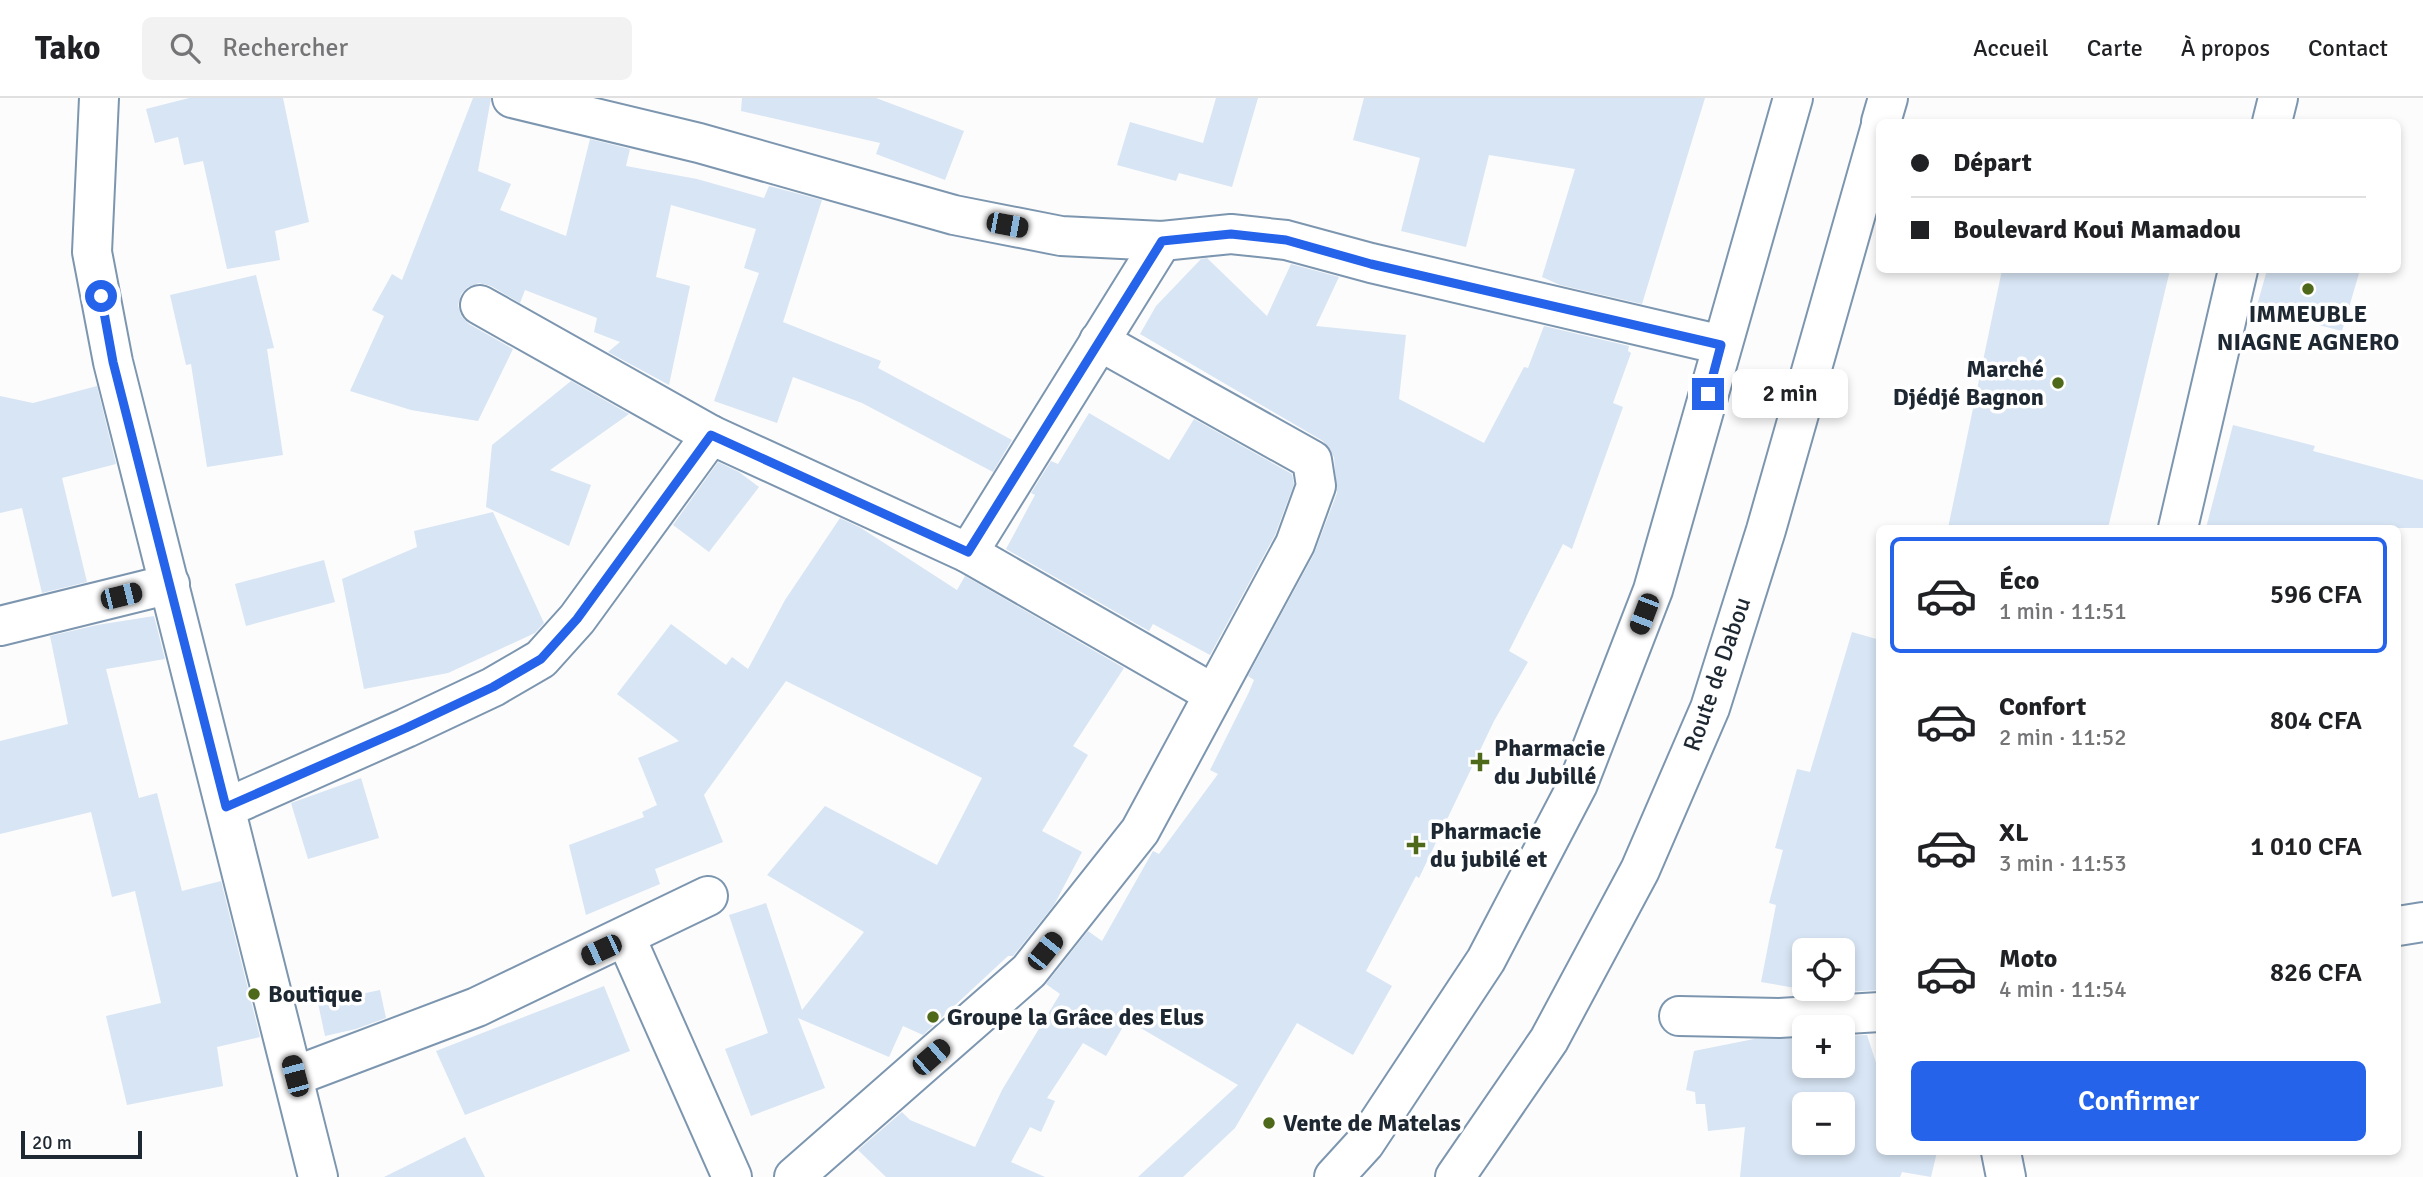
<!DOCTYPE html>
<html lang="fr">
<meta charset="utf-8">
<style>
body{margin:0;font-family:Signika,sans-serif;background:#f2f2f2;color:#202124;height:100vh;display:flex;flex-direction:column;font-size:26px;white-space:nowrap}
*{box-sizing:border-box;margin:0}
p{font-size:23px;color:#757577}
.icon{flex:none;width:38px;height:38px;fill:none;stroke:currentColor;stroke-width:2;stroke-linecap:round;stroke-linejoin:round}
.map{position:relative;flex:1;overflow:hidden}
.sheet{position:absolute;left:1876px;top:427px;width:525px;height:630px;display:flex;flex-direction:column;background:#fff;border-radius:10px;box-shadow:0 4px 10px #0003}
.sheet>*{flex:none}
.top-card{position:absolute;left:1876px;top:21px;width:525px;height:154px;border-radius:10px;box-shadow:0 4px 10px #0003;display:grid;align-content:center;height:154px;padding:0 35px;background:#fff}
.buttons{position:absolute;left:1792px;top:840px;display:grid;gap:14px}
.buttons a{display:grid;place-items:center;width:63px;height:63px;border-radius:10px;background:#fff;box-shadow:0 4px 10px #0003;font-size:35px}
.scale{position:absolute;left:21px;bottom:18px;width:121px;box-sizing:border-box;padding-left:7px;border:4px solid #1e2832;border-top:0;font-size:19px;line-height:24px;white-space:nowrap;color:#1e2832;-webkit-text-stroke:5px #fff;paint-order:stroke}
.end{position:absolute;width:32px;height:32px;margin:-16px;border:9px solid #2563eb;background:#fff;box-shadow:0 0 0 4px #fff}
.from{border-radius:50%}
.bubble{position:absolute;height:49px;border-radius:10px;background:#fff;box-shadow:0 4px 10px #0003;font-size:23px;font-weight:600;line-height:49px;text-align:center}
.car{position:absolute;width:21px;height:42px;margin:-21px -10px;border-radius:9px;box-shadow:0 0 5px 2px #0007;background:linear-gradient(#222 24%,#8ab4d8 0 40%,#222 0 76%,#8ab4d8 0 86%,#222 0)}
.top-card b{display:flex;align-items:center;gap:24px;height:66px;font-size:26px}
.top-card b+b{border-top:2px solid #e0e0e0}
.top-card i{width:18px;height:18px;background:#202124}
ul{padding:12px 0 0;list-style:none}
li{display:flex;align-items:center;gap:21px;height:116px;margin:0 14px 10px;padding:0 21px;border:4px solid transparent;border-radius:10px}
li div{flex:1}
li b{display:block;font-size:26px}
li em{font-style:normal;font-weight:600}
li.active{border-color:#2563eb}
li>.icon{width:63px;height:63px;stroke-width:1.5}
.primary-button{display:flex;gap:14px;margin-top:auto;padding:14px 35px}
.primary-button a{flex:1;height:80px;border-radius:10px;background:#2563eb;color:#fff;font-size:28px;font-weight:600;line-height:80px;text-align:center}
header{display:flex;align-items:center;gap:42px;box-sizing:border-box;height:98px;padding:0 35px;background:#fff;border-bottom:2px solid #e0e0e0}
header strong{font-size:33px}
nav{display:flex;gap:38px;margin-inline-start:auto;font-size:24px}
.search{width:490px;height:63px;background:#f2f2f2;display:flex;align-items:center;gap:18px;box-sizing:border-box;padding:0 24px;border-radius:10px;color:#757577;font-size:26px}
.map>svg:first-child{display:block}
</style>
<header>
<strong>Tako</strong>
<div class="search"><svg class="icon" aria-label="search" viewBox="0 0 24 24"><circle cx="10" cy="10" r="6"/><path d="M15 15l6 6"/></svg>Rechercher</div>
<nav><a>Accueil</a><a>Carte</a><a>À propos</a><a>Contact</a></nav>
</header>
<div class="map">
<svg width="2423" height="1079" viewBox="0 0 2423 1079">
<rect width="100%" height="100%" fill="#fcfcfc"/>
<g fill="#d8e5f4" fill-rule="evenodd">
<polygon points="189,0 283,0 309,124 275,133 280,162 227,171 203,63 184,67 178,39 155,45 146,11"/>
<polygon points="473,0 491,0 478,73 511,86 500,112 566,138 590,41 630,51 626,68 697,81 764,100 769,88 822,102 783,224 881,263 878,270 1012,342 993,374 862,305 793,279 777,325 714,303 759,175 744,170 756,131 671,107 656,179 690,188 669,287 608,254 620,244 594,234 597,220 525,192 520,205 491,188 479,185 468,189 461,196 458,207 461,218 469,226 513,251 478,323 411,312 350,293 384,218 372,212 392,176 402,182"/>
<polygon points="742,0 876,0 964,33 945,82 876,56 880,45 741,13"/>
<polygon points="1216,0 1258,0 1232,89 1179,75 1176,83 1117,67 1130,24 1203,45"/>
<polygon points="1364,0 1705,0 1642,206 1560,187 1542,179 1575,71 1489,57 1466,149 1401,133 1420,60 1353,42"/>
<polygon points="1207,160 1267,218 1291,166 1339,179 1316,228 1406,237 1399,301 1484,345 1524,269 1528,270 1544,228 1629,248 1628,253 1631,255 1613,305 1623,309 1572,451 1563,446 1509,553 1528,564 1494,623 1419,780 1416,778 1366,873 1392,888 1353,957 1297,925 1235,1030 1183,1079 1138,1079 1238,987 1127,922 1106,958 1083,945 1047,1000 1055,1003 1041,1034 1030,1029 1011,1064 1045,1079 886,1079 858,1052 902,1014 910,1022 975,1049 1002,992 1060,896 1046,886 1088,833 1102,843 1153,753 1159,756 1218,676 1210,672 1249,594 1254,582 1248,578 1314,456 1337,395 1334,359 1323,343 1140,236 1156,208 1201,161"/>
<polygon points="2002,172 2170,172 2108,430 1948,430"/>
<polygon points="2267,172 2360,172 2342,233 2256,211"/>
<polygon points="256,177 274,250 267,251 283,357 207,369 191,266 186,267 170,197"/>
<polygon points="571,283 629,316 550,372 591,387 569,448 486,409 492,347"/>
<polygon points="97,288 116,366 62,380 87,484 42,495 22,410 0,415 0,298 33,305"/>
<polygon points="1089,315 1169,362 1194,321 1292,376 1294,386 1275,437 1210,557 1153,526 1149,533 1006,451 1035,397 1031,395 1051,363 1058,366"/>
<polygon points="2233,327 2315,348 2313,353 2423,382 2423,430 2206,430"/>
<polygon points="718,364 739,374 759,389 709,454 673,427"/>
<polygon points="493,414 544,525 535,535 448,575 364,591 342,481 417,449 414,433"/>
<polygon points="840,420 861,430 957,492 965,478 1124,570 1073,648 1088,657 1042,733 1082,754 1054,807 1013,858 1008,858 923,937 903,928 889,959 798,920 825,990 751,1018 725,951 768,935 729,817 766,805 802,912 864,834 767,777 825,708 937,767 982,680 786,583 704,697 723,744 655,771 660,786 586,817 569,747 644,719 642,714 657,707 638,660 679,643 617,596 671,526 726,567 732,559 748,571 785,502"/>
<polygon points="324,462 335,504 246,528 235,486"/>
<polygon points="154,518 165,561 106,571 139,700 157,695 182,793 221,783 260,939 217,949 223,988 127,1007 106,918 161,905 135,793 112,799 91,714 0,736 0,643 68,626 50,538 97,527"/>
<path d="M1852 534 1880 542V892L1824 895 1761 884 1776 807 1769 805 1783 752 1775 750 1797 671 1810 674ZM1804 852H1843V891H1804Z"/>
<polygon points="361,680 379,740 308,761 291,705"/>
<polygon points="604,888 630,953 465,1017 436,953"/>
<polygon points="380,892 386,920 356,931 325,938 318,905"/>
<path d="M1867 937 1880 977V1054H1937L1931 1079 1902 1074 1900 1079H1740L1745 1029 1708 1033 1705 1006H1696L1695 994 1686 992 1694 953 1754 941 1804 940V968H1843V938ZM1804 1006H1843V1045H1804Z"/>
<polygon points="465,1039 485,1079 384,1079"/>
</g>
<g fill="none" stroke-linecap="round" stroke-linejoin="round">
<defs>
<g id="street">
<polyline points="99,0 92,154 113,264 318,1079"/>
<polyline points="512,0 699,45 954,117 1061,138 1162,143 1231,136 1286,142 1371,165 1722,247"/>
<polyline points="2272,24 2278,0"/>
<polyline points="480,207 711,337 968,455 1162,143"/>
<polyline points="2178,430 2238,172"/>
<polyline points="968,455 1212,595"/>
<polyline points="0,528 170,486"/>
<polyline points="226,710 406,630 493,589 541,561 577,521 711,337"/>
<polyline points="2398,828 2423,824"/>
<polyline points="626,840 732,1079"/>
<polyline points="1679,918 1779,920 1880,914"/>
<polyline points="295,978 477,909 708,798"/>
<polyline points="2001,1054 2006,1079"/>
<polyline points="794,1079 1029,873 1140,733 1295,446 1316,388 1312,362 1099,243"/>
</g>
<g id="primary">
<polyline points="1881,24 1888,0"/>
<polyline points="1334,1079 1365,1045 1486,862 1578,686 1653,492 1793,0"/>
<polyline points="1455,1079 1549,942 1640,772 1710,610 1766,432 1880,31"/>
</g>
</defs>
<use href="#street" stroke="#7d96b0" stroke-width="42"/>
<use href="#primary" stroke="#7d96b0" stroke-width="42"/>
<use href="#street" stroke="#fff" stroke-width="38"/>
<use href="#primary" stroke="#fff" stroke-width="38"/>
</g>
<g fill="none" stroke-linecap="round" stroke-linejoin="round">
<polyline stroke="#2563eb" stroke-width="9" points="101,198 113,264 226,709 406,630 493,589 541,561 577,521 711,337 968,454 1162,143 1231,136 1286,142 1371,166 1721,247 1708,296"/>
</g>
<g fill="#4f691b" stroke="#fff" stroke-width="2.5">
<circle cx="2308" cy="191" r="7"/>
<circle cx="2058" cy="285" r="7"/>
<path d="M1476.5 653.5h7v7h7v7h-7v7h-7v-7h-7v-7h7z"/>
<path d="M1412.5 736.5h7v7h7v7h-7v7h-7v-7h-7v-7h7z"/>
<circle cx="254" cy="896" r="7"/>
<circle cx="933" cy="919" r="7"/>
<circle cx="1269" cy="1025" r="7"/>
</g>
<g text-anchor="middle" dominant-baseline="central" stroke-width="7" stroke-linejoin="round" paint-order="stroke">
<g font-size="24" font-weight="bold" fill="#1e2832" stroke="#fff" text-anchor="start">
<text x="2308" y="216" text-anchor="middle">IMMEUBLE<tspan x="2308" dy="28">NIAGNE AGNERO</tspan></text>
<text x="2044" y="271" text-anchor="end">Marché<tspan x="2044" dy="28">Djédjé Bagnon</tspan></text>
<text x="1494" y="650">Pharmacie<tspan x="1494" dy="28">du Jubillé</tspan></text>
<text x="1430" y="733">Pharmacie<tspan x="1430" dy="28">du jubilé et</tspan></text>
<text x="268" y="896">Boutique</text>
<text x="947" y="919">Groupe la Grâce des Elus</text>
<text x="1283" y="1025">Vente de Matelas</text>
</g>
<g font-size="24" fill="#1e2832" stroke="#fff">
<text transform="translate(1717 576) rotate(-71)">Route de Dabou</text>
</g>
</g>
</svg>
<div class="buttons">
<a><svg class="icon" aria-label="locate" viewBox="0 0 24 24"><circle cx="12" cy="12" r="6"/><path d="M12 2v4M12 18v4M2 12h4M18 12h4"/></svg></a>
<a>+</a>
<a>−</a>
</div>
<div class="scale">20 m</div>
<i class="end from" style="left:101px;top:198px"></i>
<i class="end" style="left:1708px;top:296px"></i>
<div class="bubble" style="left:1732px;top:271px;width:116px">2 min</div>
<i class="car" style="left:1007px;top:127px;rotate:101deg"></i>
<i class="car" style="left:121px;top:498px;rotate:76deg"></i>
<i class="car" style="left:1644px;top:516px;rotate:201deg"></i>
<i class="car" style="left:601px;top:852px;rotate:245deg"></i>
<i class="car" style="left:1045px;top:853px;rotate:39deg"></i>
<i class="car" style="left:931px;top:959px;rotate:49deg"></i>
<i class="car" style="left:295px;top:978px;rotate:345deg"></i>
<div class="top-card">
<b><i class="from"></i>Départ</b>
<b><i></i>Boulevard Koui Mamadou</b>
</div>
<section class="sheet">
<ul>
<li class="active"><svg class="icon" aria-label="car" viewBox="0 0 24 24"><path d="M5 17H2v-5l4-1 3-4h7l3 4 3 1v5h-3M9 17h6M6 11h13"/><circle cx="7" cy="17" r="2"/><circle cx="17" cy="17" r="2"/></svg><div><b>Éco</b><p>1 min · 11:51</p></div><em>596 CFA</em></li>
<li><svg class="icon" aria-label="car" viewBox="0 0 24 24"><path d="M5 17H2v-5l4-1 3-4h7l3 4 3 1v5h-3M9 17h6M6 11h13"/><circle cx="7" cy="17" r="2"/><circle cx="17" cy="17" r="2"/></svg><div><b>Confort</b><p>2 min · 11:52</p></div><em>804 CFA</em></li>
<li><svg class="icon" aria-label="car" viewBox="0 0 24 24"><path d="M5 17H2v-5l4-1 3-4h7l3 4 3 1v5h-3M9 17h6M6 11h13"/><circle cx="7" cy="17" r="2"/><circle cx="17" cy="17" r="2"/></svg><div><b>XL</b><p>3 min · 11:53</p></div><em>1 010 CFA</em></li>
<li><svg class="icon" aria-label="car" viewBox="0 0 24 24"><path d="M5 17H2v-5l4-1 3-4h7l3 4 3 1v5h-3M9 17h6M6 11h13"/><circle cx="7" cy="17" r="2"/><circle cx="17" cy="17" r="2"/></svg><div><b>Moto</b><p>4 min · 11:54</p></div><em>826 CFA</em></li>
</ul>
<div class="primary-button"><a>Confirmer</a></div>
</section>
</div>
